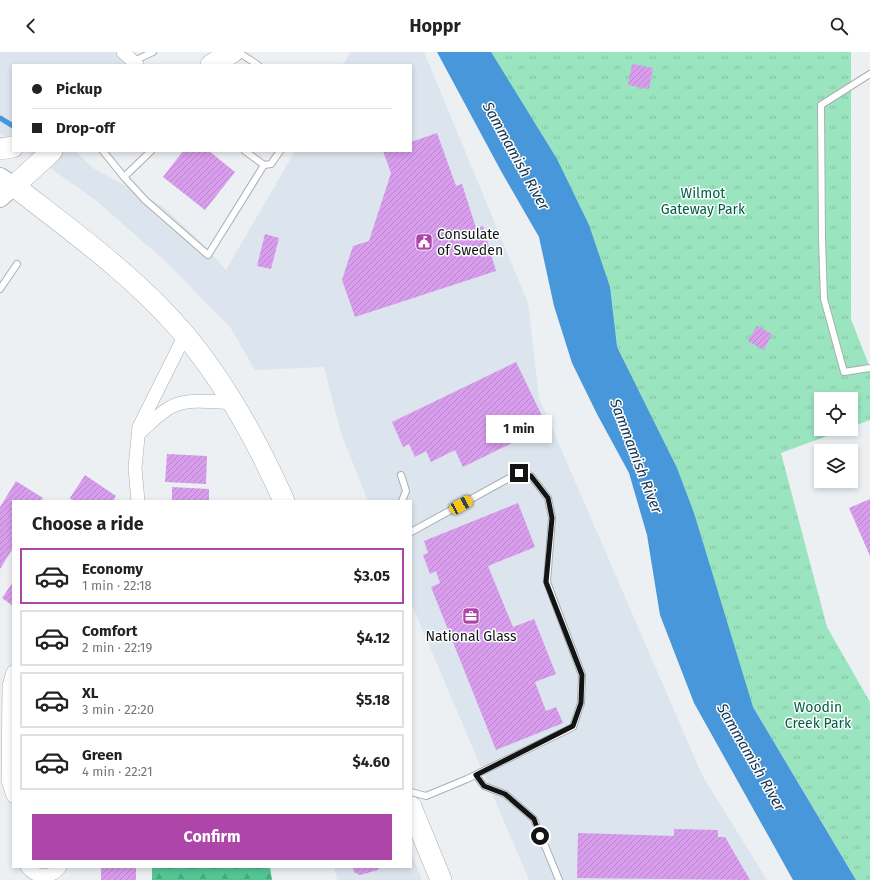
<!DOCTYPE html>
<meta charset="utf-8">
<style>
body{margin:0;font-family:"Fira Sans",sans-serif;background:#f2f2f2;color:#222;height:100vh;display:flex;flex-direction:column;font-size:15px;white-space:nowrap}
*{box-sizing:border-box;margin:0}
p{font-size:13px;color:#767676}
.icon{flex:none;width:22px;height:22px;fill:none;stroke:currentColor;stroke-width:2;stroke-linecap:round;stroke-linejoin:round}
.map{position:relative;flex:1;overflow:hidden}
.drawer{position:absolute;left:12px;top:448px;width:400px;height:368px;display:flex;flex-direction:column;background:#fff;border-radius:0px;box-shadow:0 2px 6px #0003}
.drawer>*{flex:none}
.top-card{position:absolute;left:12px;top:12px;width:400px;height:88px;border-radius:0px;box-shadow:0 2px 6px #0003;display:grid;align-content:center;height:88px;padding:0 20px;background:#fff}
.tools{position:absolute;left:814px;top:340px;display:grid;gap:8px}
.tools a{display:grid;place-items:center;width:44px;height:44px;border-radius:0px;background:#fff;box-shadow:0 2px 6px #0003;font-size:20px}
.end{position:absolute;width:18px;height:18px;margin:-9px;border:5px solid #131415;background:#fff;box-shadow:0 0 0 2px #fff}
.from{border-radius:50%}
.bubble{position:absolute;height:28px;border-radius:0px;background:#fff;box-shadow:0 2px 6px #0003;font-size:13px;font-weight:700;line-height:28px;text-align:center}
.car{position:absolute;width:12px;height:24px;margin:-12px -6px;border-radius:5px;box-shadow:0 0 3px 1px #0007;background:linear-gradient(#f5c518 24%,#345 0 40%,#f5c518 0 76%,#345 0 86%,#f5c518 0)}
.top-card b{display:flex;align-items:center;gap:14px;height:38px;font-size:15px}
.top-card b+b{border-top:1px solid #e0e0e0}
.top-card i{width:10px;height:10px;background:#222}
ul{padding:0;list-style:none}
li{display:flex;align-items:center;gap:12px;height:56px;margin:0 8px 6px;padding:0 12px;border:2px solid #e0e0e0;border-radius:0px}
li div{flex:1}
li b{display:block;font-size:15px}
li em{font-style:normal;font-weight:700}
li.on{border-color:#ae46a9}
li>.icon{width:36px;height:36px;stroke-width:1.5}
h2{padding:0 20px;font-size:18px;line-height:48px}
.cta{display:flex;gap:8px;margin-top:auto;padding:8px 20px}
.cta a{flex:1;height:46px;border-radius:0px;background:#ae46a9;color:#fff;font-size:16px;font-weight:700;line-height:46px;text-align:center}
header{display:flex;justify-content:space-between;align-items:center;height:52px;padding:0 20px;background:#fff;font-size:18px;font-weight:700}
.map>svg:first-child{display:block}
</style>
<header><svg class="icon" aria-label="back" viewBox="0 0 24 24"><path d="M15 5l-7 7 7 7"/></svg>Hoppr<svg class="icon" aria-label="search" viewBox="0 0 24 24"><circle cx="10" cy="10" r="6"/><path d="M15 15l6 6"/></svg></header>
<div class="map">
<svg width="870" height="828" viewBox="0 0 870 828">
<defs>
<pattern id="forest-firs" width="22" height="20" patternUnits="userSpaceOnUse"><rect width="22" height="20" fill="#54c694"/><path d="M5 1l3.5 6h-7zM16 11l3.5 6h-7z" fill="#48a97f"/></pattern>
<pattern id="park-tufts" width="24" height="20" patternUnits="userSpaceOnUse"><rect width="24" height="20" fill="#9ae5c0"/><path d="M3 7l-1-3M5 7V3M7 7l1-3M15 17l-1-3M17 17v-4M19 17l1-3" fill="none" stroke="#84c4a4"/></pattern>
<pattern id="building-hatch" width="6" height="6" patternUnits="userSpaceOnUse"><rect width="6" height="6" fill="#d99ded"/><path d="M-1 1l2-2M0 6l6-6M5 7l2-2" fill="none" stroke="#b986ca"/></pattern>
</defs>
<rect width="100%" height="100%" fill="#edf0f3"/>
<g fill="#dce4ed">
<polygon points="0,0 122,0 138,13 13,13 13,90 0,81"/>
<polygon points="350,0 424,0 528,251 539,346 702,723 767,828 529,828 411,551 411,449 368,449 341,381 324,315 255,318 230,275 164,208 94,147 26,99 75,99 93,116 162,154 201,190 226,218 295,99 411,99 411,13 343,13"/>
<polygon points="411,801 422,828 337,828 334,815 411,815"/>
</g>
<polygon fill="url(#forest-firs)" points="152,815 270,815 272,828 152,828"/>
<polygon fill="url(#park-tufts)" points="460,0 851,0 851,267 870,316 870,368 851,375 851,347 821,347 821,377 846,377 781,401 827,575 870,650 870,828 856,828 753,655"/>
<polygon fill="#4797da" points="437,0 491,0 557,107 589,173 610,235 617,295 677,416 694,461 753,655 856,828 793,828 694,651 660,563 647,483 629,421 597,362 572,311 554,254 539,185 501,119"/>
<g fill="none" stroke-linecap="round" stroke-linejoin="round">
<polyline stroke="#4797da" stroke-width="5" points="0,66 13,74"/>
</g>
<g fill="url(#building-hatch)">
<polygon points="632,12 653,16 649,37 628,33"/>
<polygon points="437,81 456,134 462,132 476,176 483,174 496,219 355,265 342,228 353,194 369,189 391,121 383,99 411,99 411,90"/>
<polygon points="183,99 209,99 235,120 205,158 163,125"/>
<polygon points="265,182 279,186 271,217 257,214"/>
<polygon points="757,274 772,282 764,298 748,289"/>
<polygon points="516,310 547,374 463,415 455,398 431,410 426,399 415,405 409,392 403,395 392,370"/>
<polygon points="167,402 207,404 206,432 165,430"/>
<polygon points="85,423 116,444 113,449 73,449 70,446"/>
<polygon points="16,429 43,446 41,449 13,449 13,496 0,517 0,455"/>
<polygon points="172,435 209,437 209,449 172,449"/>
<polygon points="870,447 870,504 849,456"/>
<polygon points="518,451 535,495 488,514 513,575 534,567 556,622 535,630 546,659 556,655 563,671 496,698 431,535 440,531 436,519 430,522 423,503 428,501 424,489"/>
<polygon points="13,530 13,554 2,546"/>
<polygon points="674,777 718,778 718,785 725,785 750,828 577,826 578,781 674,784"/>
<rect x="101" y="815" width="35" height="13"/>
<polygon points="353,815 379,815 378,818 360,823 354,820"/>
</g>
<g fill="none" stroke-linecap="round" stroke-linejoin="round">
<defs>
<g id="lane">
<polyline points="238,0 258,13"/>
<polyline points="134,9 153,0"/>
<polyline points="870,22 821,53 822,187 824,247 844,320 870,316"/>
<polyline points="103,99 124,125 151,99"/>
<polyline points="245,99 264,113 271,112 280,99"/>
<polyline points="124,125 145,148 208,203 264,113"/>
<polyline points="0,237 17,212"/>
<polyline points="401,423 406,439 402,449"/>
<polyline points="411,480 513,424 525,421 531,424 548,446 552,466 547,530 582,623 581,651 573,675 467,727 426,744 411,740"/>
<polyline points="476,723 484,734 505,742 534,767 559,828"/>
</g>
<g id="street">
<polyline points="123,0 137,13"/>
<path d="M139 381C149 373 159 361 171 355 187 346 214 350 233 351"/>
<polyline points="138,449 135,416 139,375 185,283"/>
<polyline points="13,620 9,634 8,728 13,744"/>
<path d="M27 815C36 826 51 827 60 815"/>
</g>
<polyline id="secondary" points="0,125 14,134 0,146"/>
<g id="primary">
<polyline points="211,13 233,0"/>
<polyline points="0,97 13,95"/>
<path d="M52 99 14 134C73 180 136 225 185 283 226 332 258 391 284 449"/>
<polyline points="411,755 441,828"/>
</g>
</defs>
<use href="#lane" stroke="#abaeb1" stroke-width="8"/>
<use href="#street" stroke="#abaeb1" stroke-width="14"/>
<use href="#secondary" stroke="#abaeb1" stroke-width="20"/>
<use href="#primary" stroke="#abaeb1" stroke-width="22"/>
<use href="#lane" stroke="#fff" stroke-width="6"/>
<use href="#street" stroke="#fff" stroke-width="13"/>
<use href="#secondary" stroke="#fff" stroke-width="18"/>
<use href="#primary" stroke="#fff" stroke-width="21"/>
</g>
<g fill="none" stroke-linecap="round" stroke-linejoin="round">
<polyline stroke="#131415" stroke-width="5" points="519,421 531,424 548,446 552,466 546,530 582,623 581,651 573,674 476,723 484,734 505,742 534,767 540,784"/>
</g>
<defs>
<symbol id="civic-square" viewBox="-11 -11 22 22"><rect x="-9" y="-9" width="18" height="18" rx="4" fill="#ae46a9" stroke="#fcfdfe"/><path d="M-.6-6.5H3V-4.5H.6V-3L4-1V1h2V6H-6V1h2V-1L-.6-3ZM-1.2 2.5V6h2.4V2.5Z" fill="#fff"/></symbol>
<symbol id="office-square" viewBox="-11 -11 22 22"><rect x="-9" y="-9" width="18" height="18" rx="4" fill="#ae46a9" stroke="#fcfdfe"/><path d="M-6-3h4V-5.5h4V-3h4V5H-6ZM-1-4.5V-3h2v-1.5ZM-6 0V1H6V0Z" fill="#fff"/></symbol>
</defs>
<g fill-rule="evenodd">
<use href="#civic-square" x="414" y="180" width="20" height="20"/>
<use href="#office-square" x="461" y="554" width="20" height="20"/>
</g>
<g text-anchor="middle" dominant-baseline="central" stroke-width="3" stroke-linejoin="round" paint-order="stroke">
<g font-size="14" fill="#036141" stroke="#fcfdfe">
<text x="703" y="141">Wilmot<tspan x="703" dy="16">Gateway Park</tspan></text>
<text x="818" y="655">Woodin<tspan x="818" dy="16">Creek Park</tspan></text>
</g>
<g font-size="14" fill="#131415" stroke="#fcfdfe" text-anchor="start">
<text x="437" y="182">Consulate<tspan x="437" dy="16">of Sweden</tspan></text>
<text x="471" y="584" text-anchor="middle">National Glass</text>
</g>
<g font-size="15" font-style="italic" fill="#133450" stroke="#fcfdfe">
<text transform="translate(516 104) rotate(61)">Sammamish River</text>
<text transform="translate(636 404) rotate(69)">Sammamish River</text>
<text transform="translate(751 705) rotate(60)">Sammamish River</text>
</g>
</g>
</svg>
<div class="tools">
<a><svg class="icon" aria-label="locate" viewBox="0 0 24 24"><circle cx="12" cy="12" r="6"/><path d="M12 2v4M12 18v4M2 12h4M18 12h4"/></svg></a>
<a><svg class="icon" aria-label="layers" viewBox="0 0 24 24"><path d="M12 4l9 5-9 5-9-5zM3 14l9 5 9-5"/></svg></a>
</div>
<i class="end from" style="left:540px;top:784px"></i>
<i class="end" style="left:519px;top:421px"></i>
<div class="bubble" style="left:486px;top:363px;width:66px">1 min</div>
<i class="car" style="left:461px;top:453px;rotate:61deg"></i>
<div class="top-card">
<b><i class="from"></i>Pickup</b>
<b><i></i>Drop-off</b>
</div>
<section class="drawer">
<h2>Choose a ride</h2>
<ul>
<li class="on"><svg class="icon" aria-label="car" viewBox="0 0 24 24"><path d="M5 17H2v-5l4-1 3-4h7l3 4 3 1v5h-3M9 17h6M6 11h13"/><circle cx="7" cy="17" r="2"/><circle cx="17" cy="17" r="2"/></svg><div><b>Economy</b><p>1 min · 22:18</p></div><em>$3.05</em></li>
<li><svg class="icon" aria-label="car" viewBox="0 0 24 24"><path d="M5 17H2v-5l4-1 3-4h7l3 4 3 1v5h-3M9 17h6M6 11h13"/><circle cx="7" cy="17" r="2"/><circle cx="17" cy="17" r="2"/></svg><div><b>Comfort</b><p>2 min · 22:19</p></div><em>$4.12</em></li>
<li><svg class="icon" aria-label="car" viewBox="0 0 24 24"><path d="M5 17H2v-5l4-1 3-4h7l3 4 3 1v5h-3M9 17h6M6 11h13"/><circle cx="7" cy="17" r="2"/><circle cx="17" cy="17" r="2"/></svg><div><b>XL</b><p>3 min · 22:20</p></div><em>$5.18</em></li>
<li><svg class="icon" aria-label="car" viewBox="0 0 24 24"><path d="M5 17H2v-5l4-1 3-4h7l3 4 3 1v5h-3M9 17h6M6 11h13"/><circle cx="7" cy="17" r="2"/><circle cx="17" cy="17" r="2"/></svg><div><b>Green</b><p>4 min · 22:21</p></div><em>$4.60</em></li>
</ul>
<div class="cta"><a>Confirm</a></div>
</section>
</div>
